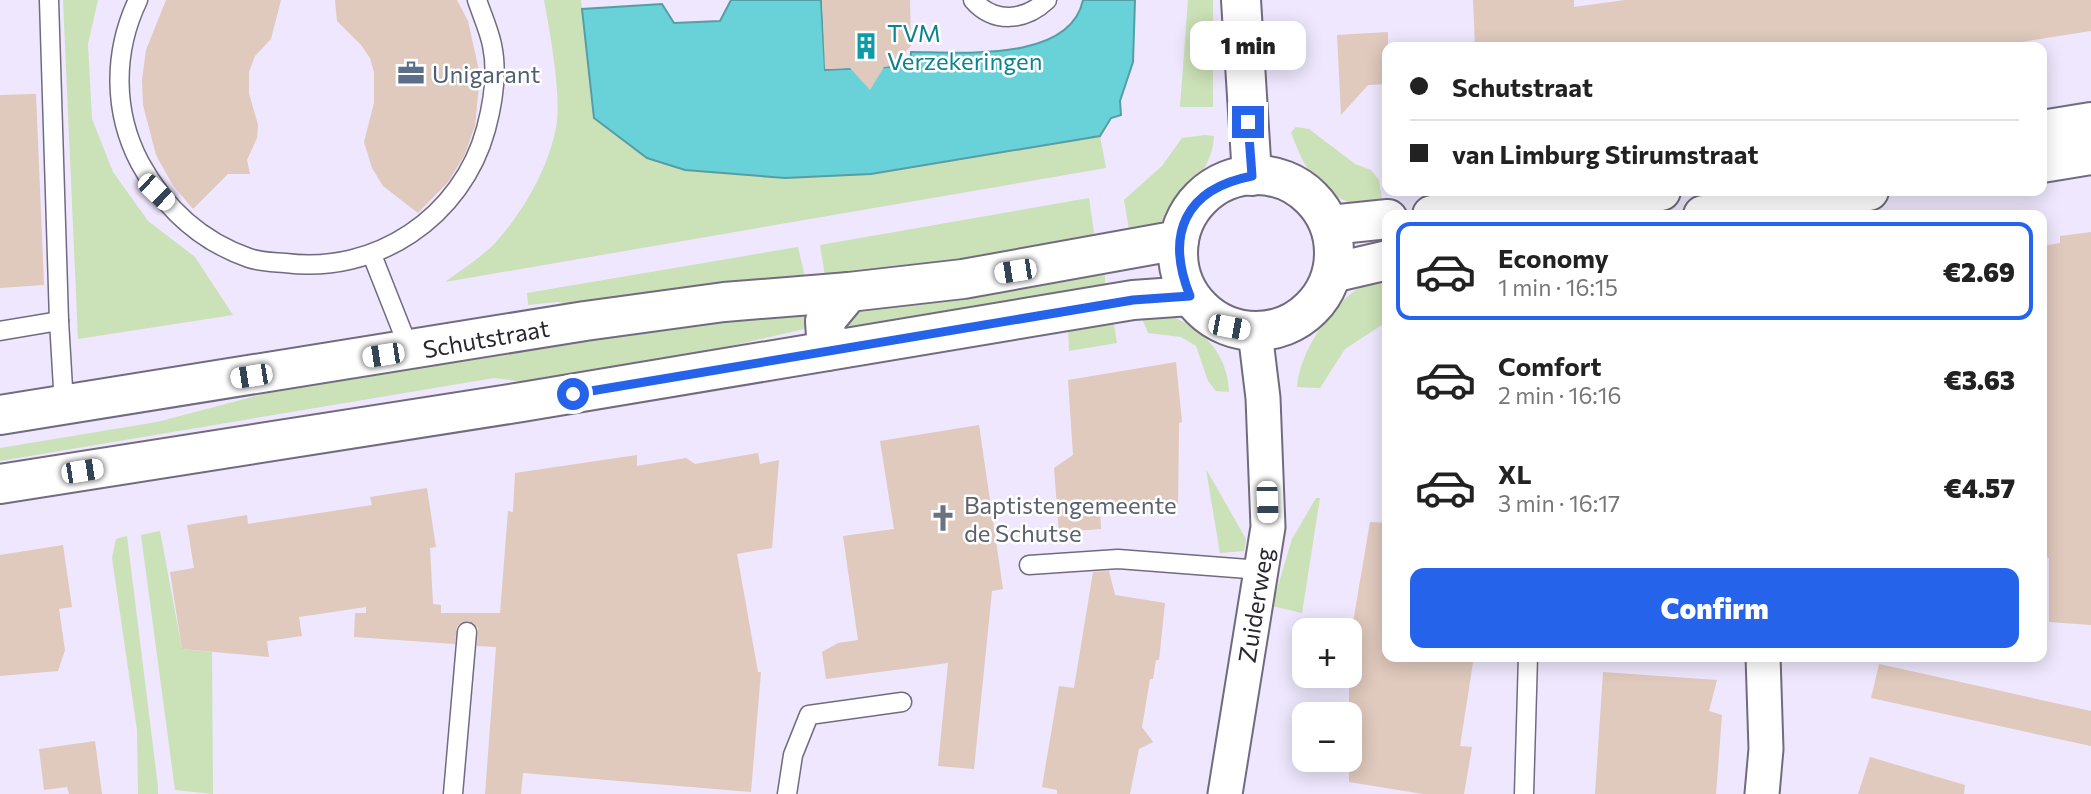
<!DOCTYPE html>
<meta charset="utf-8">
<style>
body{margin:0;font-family:Commissioner,sans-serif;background:#f2f2f2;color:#222;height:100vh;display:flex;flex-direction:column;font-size:26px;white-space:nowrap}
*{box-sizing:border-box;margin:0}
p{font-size:23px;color:#767676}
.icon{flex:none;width:38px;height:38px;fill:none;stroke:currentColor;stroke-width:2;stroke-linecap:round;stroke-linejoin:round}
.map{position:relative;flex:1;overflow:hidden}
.drawer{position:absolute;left:1382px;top:210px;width:665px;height:452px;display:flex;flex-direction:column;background:#fff;border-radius:14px;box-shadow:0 4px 18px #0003}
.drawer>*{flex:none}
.hud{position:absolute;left:1382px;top:42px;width:665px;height:154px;border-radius:14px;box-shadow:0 4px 18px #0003;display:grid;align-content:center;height:154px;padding:0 28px;background:#fff}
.tools{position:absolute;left:1292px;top:618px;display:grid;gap:14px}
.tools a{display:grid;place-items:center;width:70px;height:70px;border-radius:14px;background:#fff;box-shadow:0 4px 18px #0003;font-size:35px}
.end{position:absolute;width:32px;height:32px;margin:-16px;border:9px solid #2563eb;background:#fff;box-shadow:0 0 0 4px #fff}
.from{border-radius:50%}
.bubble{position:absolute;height:49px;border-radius:14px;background:#fff;box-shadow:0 4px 18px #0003;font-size:23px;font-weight:800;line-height:49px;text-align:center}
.car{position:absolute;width:21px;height:42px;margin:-21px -10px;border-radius:9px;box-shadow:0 0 5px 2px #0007;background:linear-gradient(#fff 24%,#345 0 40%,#fff 0 76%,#345 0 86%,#fff 0)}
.hud b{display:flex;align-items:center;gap:24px;height:66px;font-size:26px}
.hud b+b{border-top:2px solid #e0e0e0}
.hud i{width:18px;height:18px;background:#222}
ul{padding:12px 0 0;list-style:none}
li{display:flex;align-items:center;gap:21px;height:98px;margin:0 14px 10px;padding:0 14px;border:4px solid transparent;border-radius:14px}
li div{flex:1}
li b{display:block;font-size:26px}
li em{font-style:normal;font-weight:800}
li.active{border-color:#2563eb}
li>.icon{width:63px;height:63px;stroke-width:1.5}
.cta{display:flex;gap:14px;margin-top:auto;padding:14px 28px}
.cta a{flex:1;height:80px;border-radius:14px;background:#2563eb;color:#fff;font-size:28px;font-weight:800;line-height:80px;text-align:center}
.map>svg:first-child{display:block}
</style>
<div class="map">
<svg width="2091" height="794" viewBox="0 0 2091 794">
<rect width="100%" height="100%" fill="#eee7fd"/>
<g fill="#cbe1b7">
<polygon points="63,0 98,0 88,44 92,119 113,172 148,221 195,257 233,315 78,339"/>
<path d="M544 0H581L595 118 785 178 871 174 1100 136 1106 168 445 282C461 270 482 257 496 242 523 212 548 169 556 128 562 96 550 33 544 0Z"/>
<polygon points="1188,0 1213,0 1213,107 1180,107"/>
<path d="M1296 127 1309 129 1355 164 1371 170 1379 180 1384 209C1330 205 1308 181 1291 132Z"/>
<path d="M1205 135 1214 136C1214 165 1180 210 1156 225 1149 230 1138 232 1130 235L1124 200 1162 166 1182 138Z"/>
<polygon points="1089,198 1096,247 826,282 820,245"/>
<polygon points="798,247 806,282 599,308 557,302 528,305 527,293"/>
<polygon points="1105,271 1105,290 837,331 854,303"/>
<path d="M1388 276V321L1345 349 1320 388 1297 387C1300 352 1328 310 1357 289 1365 283 1378 280 1388 276Z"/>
<polygon points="805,311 809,328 556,386 494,378 0,461 0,448 157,422 339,374 502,347"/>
<path d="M1157 312C1196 321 1228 350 1229 392L1216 391 1208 381 1196 346 1181 337 1148 333 1142 318Z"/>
<polygon points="1112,313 1117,343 1069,351 1068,326"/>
<polygon points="1206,469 1246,539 1244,551 1220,553"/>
<polygon points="1316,498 1320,498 1302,613 1272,606 1292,539"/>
<polygon points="160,531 182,649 212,652 213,794 175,790 141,535"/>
<polygon points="127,536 158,787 158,794 138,794 137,730 112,558 116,539"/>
</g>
<path fill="#69d2d9" stroke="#569ea6" stroke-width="2" d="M731 0H821L825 70 910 66 911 52C959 52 1070 63 1083 0H1135L1133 62 1120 101 1121 115 1111 118 1100 136 871 174 785 178 685 170 647 158 594 118 582 9 662 4 674 23 720 21Z"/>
<g fill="#e0c9bd">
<polygon points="166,0 281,0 271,39 255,56 249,72 249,93 258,125 257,138 247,160 250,174 228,174 193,209 172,184 156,155 143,105 142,80 146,50"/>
<polygon points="335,0 457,0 468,21 480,75 475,126 464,156 448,182 418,213 383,186 372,168 364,142 374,103 374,72 370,58 361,45 337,21"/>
<polygon points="822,0 910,0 911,46 892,66 884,67 870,90 850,68 825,69"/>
<polygon points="1473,0 1574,0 1574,7 1625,0 2091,0 2091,31 1989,47 1475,47"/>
<polygon points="1388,32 1388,84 1368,85 1341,115 1337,35"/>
<polygon points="36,94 44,285 0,288 0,95"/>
<polygon points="2091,232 2091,625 2049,622 2049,558 2042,557 2042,246 2060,243 2060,236"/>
<polygon points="1176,362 1182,422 1179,423 1178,513 1100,511 1101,529 1059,532 1054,468 1073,455 1068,380"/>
<polygon points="979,425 1003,589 992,591 974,769 938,766 948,663 826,679 822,652 838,643 858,640 843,536 894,529 880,441"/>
<polygon points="758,453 760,464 779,460 772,548 737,554 758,672 761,672 751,792 523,773 521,794 485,794 496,647 477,646 478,628 469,621 457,626 455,644 354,637 355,613 366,613 366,607 299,617 302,636 267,641 269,657 182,649 170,572 194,568 187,525 247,515 248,524 372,505 370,497 427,488 436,547 430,548 433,604 441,605 441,613 500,613 508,511 513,512 515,473 637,455 637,466 686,458 695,464"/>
<polygon points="1370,522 1388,523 1388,656 1474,656 1460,746 1472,747 1464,794 1423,794 1349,782 1349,646"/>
<polygon points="63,545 72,607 59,609 65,650 58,671 0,676 0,555"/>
<polygon points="1109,571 1115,595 1165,603 1159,660 1156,660 1153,679 1150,679 1142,727 1153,742 1139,749 1130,794 1057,794 1057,790 1042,787 1059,686 1074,688 1093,572"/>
<polygon points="1879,664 2091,711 2091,746 1871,698"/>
<polygon points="1603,672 1717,680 1709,711 1722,715 1716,794 1595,794"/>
<polygon points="95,741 102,794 69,794 67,787 44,790 39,749"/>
<polygon points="1870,757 1965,785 1964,794 1858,794"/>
</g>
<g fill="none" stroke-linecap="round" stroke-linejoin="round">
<defs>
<g id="service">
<polyline points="49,0 59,321"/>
<path d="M138 0C113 52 113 112 140 163 164 207 200 241 249 258 260 262 274 262 285 263 376 275 462 217 486 129 493 103 498 73 492 45 489 30 482 15 477 0"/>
<path d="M973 0C994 24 1025 21 1047 0"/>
<polyline points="372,255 410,351"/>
<polyline points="0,331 59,321 64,405"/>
<polyline points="1029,565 1118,559 1261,570"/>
<polyline points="453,794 467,632"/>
<polyline points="787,794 793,755 809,715 902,702"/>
<polyline points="1524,794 1528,656"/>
</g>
<g id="minor">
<polyline points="1225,794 1268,527 1263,398 1255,332"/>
<polyline points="1762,794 1766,749 1763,656"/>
</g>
<g id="tertiary">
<polyline points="1241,0 1252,176"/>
<polyline points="827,351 825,321 849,292"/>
</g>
<g id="secondary">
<polyline points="2042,130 2091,122"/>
<polyline points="2042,163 2091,155"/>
<circle cx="1256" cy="253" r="78"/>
<polyline points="1432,215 1577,204 1661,191"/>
<polyline points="1703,215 1869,191"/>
<polyline points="1330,225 1388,219"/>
<polyline points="1332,273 1388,260"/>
<polyline points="0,415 585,321 724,302 849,292 963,279 1179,240"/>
<polyline points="0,484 522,402 1133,300 1190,296"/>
</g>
</defs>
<use href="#service" stroke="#726b7f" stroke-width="21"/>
<use href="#minor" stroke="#726b7f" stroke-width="37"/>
<use href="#tertiary" stroke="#726b7f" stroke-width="42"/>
<use href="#secondary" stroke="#726b7f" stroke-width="42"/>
<use href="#service" stroke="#fff" stroke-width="18"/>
<use href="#minor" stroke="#fff" stroke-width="33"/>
<use href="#tertiary" stroke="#fff" stroke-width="38"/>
<use href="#secondary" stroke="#fff" stroke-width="38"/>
</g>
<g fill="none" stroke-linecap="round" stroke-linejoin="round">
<path stroke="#2563eb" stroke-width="9" d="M573 394 1133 300 1190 296C1165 234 1185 189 1252 176L1248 122"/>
</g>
<defs>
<symbol id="building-bare" viewBox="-9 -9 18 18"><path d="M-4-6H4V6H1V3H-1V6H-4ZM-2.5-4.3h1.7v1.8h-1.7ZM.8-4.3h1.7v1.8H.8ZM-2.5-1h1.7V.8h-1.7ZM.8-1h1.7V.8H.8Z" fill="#0f9aa8" stroke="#fff" stroke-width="2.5" paint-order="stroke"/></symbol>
<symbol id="office-bare" viewBox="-9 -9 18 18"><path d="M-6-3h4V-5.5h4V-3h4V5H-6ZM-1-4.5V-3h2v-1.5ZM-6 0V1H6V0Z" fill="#5c6f8a" stroke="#fff" stroke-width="2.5" paint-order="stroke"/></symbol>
<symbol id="church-bare" viewBox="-9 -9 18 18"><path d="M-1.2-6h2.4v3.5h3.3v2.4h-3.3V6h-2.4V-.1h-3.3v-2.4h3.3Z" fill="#6b7280" stroke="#fff" stroke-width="2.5" paint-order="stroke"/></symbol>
</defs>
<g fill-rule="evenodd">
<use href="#building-bare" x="847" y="27" width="38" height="38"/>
<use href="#office-bare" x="392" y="54" width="38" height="38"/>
<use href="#church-bare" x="924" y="499" width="38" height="38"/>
</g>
<g text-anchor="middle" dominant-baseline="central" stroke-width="5" stroke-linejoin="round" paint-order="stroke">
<g font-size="24" fill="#0d838f" stroke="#fff" text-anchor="start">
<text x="887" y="32">TVM<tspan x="887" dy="28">Verzekeringen</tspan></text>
</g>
<g font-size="24" fill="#4e5e75" stroke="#fff" text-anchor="start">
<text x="432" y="73">Unigarant</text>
</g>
<g font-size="24" fill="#29262f" stroke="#fff">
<text transform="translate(486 338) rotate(-10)">Schutstraat</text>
<text transform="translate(1255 605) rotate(-81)">Zuiderweg</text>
</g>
<g font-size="24" fill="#5b616d" stroke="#fff" text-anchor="start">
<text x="964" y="504">Baptistengemeente<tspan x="964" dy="28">de Schutse</tspan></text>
</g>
</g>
</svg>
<div class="tools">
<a>+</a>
<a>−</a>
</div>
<i class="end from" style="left:573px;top:394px"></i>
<i class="end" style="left:1248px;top:122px"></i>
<div class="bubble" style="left:1190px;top:21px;width:116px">1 min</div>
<i class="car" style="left:156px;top:192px;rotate:134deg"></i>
<i class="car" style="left:1015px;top:271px;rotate:261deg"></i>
<i class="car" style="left:1229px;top:327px;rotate:101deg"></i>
<i class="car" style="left:383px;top:355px;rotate:261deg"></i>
<i class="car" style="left:251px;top:376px;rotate:261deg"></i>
<i class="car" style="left:82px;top:471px;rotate:81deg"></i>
<i class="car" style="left:1267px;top:502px;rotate:178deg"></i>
<div class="hud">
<b><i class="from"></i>Schutstraat</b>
<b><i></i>van Limburg Stirumstraat</b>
</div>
<section class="drawer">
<ul>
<li class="active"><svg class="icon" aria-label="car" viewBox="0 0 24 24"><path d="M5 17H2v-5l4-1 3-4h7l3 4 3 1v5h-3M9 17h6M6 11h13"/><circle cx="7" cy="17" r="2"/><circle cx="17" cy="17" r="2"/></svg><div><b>Economy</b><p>1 min · 16:15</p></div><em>€2.69</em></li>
<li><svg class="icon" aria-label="car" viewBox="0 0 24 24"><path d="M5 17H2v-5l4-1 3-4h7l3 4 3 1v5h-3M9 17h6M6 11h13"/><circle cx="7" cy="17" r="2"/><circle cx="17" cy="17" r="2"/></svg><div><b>Comfort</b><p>2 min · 16:16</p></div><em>€3.63</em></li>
<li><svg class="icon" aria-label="car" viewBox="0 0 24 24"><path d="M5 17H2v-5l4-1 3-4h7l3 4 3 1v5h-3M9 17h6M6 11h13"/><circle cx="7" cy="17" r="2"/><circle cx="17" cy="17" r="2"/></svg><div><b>XL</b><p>3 min · 16:17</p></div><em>€4.57</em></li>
</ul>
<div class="cta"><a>Confirm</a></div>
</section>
</div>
